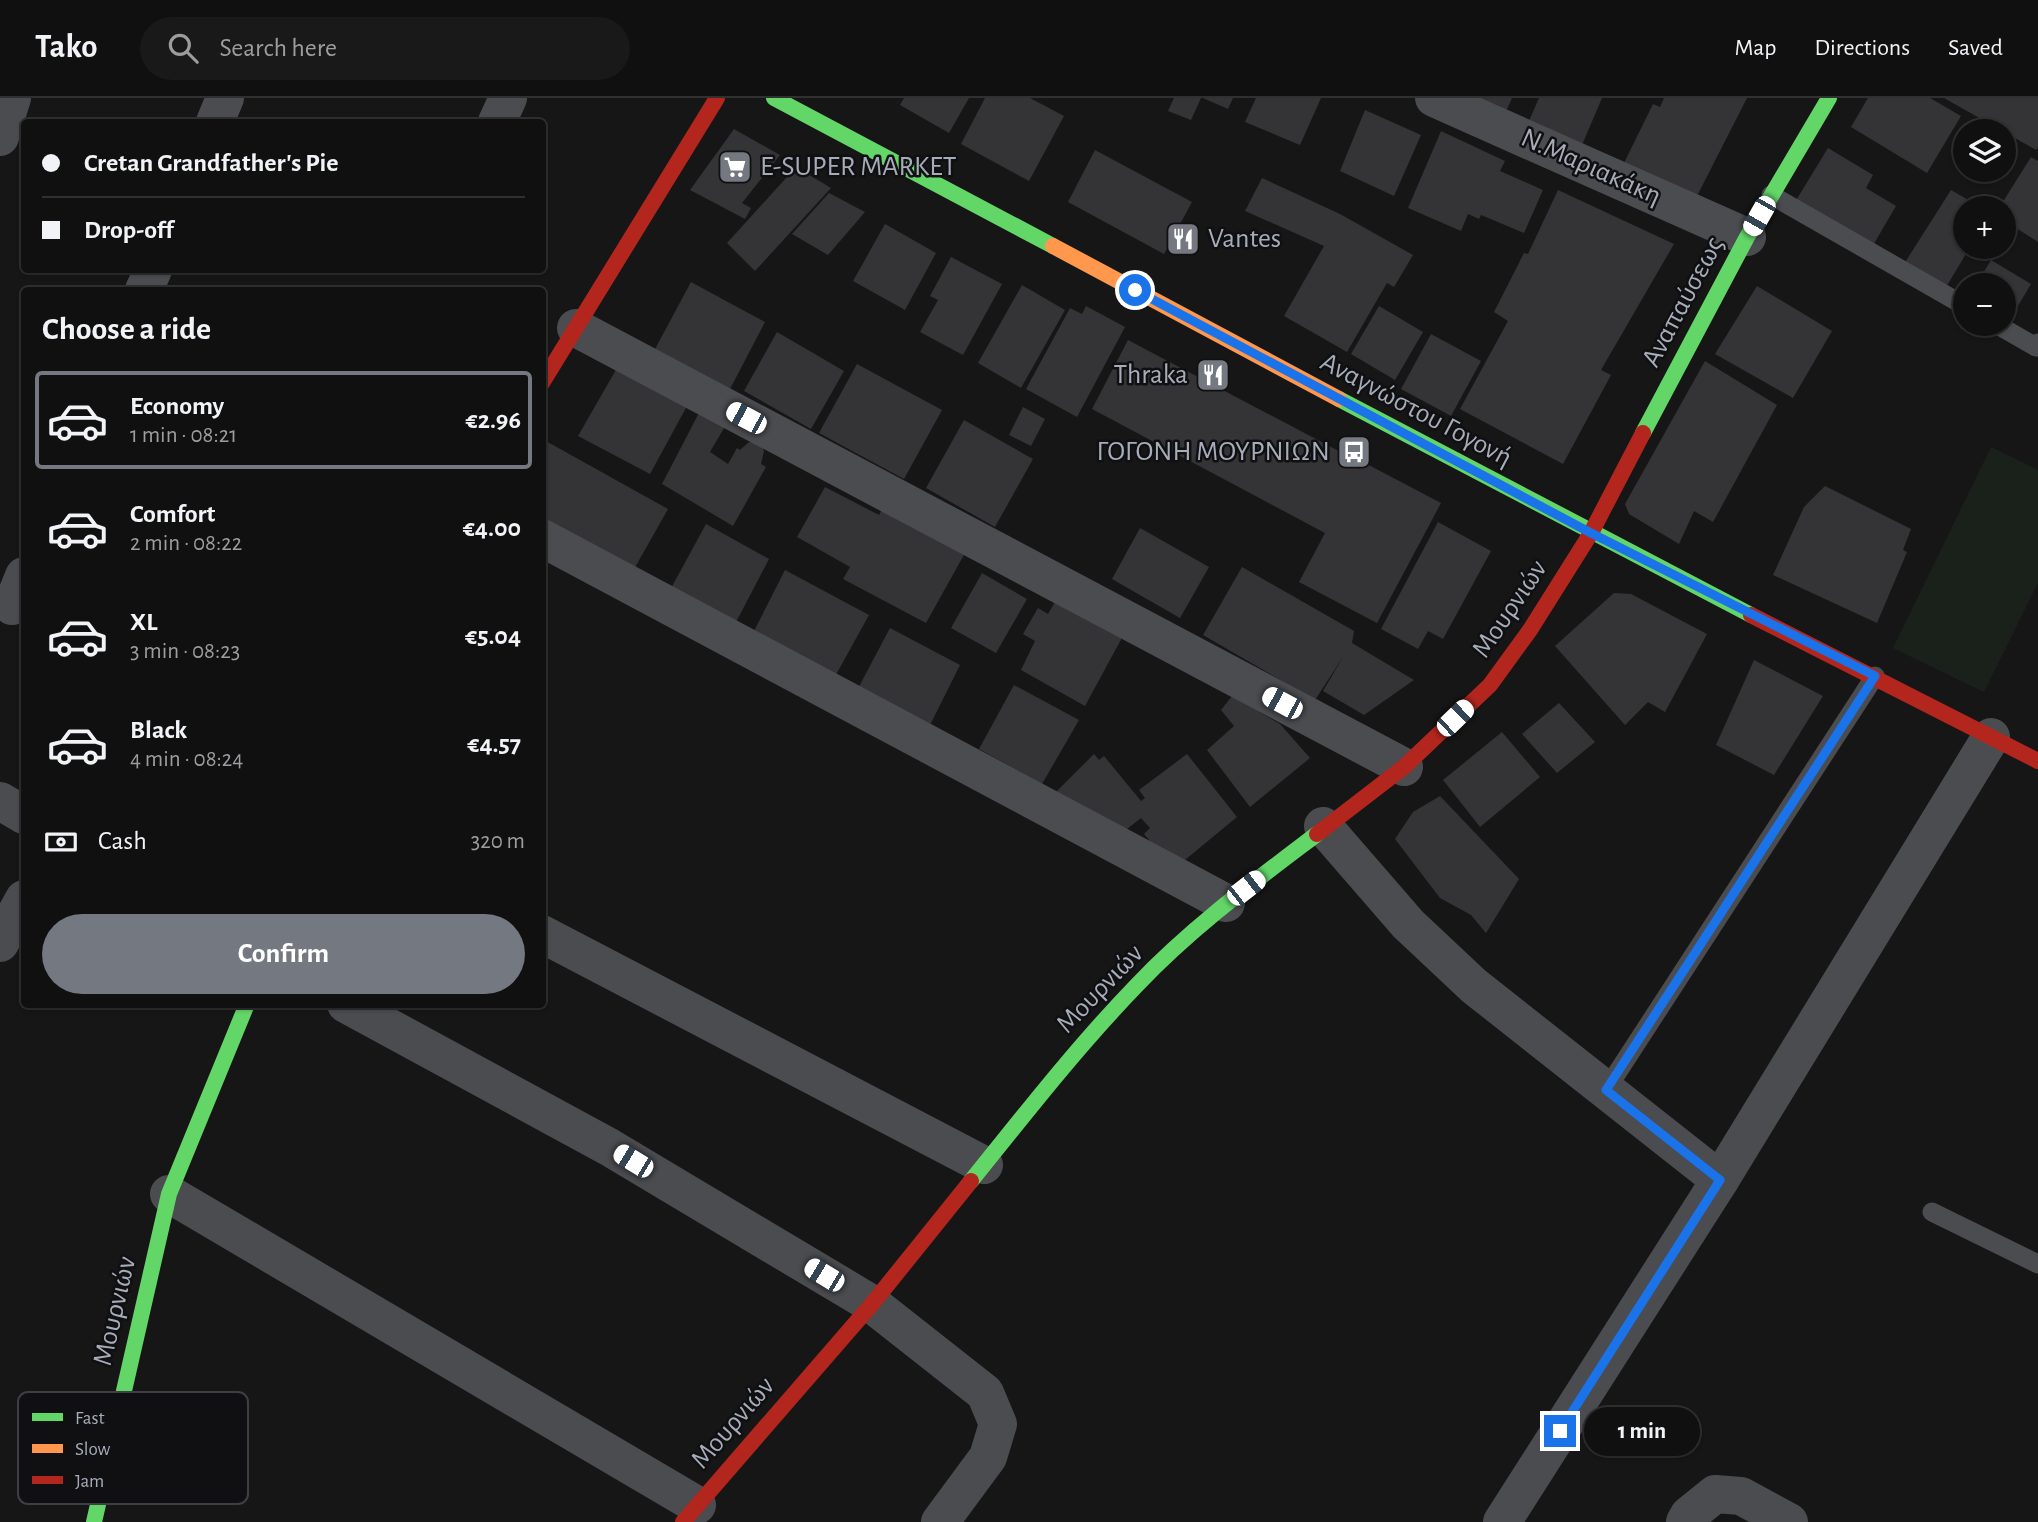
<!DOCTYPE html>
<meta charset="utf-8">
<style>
body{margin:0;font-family:"Alegreya Sans",sans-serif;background:#19191a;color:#f1f3f6;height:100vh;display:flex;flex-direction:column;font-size:26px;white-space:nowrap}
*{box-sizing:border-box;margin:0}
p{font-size:23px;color:#9c9d9f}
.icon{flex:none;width:38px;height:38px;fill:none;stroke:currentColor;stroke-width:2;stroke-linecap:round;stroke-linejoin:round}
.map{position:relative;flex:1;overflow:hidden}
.panel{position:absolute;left:21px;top:189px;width:525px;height:721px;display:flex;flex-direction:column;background:#101011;border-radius:7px;box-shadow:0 2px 5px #0004,0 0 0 2px #303031}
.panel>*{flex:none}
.hud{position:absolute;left:21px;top:21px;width:525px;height:154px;border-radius:7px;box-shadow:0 2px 5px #0004,0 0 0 2px #303031;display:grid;align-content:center;height:154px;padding:0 21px;background:#101011}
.controls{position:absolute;left:1953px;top:21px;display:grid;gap:14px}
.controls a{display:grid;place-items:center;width:63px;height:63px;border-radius:50%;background:#101011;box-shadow:0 2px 5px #0004,0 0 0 2px #303031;font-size:35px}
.end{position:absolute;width:32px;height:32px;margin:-16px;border:9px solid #1a73e8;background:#fff;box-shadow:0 0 0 4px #fff}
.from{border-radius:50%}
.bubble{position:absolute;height:49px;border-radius:24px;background:#101011;box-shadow:0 2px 5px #0004,0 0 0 2px #303031;font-size:23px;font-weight:700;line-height:49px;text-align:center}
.car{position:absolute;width:21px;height:42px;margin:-21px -10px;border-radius:9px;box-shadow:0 0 5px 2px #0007;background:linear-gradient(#fff 24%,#345 0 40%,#fff 0 76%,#345 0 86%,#fff 0)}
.hud b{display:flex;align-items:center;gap:24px;height:66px;font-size:26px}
.hud b+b{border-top:2px solid #303031}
.hud i{width:18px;height:18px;background:#f1f3f6}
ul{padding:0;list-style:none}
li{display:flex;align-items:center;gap:21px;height:98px;margin:0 14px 10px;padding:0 7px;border:4px solid transparent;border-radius:7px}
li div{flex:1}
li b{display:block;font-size:26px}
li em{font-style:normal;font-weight:700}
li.current{border-color:#747880}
li>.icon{width:63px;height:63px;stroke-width:1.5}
h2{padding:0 21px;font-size:32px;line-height:84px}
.pay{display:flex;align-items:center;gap:18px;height:77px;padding:0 21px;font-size:26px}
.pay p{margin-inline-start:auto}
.button{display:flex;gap:14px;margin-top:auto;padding:14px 21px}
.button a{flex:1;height:80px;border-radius:42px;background:#747880;color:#fff;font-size:28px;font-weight:700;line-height:80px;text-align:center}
header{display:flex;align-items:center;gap:42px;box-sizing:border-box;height:98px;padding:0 35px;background:#101011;border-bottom:2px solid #303031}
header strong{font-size:33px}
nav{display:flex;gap:38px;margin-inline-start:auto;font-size:24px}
.search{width:490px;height:63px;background:#19191a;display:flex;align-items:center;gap:18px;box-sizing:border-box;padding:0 24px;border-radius:38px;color:#9c9d9f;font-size:26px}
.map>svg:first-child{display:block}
</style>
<header>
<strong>Tako</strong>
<div class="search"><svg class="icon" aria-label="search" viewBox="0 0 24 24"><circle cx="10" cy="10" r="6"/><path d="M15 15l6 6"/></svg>Search here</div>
<nav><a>Map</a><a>Directions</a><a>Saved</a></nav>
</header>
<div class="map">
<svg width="2038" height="1424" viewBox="0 0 2038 1424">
<rect width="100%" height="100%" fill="#161617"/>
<polygon fill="#1a211b" points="1991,349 2038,372 2038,485 1984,594 1893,550"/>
<g fill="#343436">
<polygon points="904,0 969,0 949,35 900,7"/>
<polygon points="985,0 1030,0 1064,18 1029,83 961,46"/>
<polygon points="1174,0 1201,0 1191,22 1168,13"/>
<polygon points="1203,0 1233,0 1228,11"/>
<polygon points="1256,0 1321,0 1300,47 1245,24"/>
<polygon points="1465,0 1512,0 1504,18"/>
<polygon points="1539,0 1602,0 1582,47 1529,23"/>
<polygon points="1664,0 1747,0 1697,98 1624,65 1653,6 1660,9"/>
<polygon points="1868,0 1930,0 1961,18 1927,75 1851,29"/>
<polygon points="1944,0 2038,0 2038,49 2036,52"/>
<polygon points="1365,12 1421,37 1394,98 1340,73"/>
<polygon points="734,31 780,57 742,105 751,110 745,121 690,92"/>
<polygon points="1441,33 1505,63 1500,73 1543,92 1524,135 1481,117 1479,121 1468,116 1461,133 1408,110"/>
<polygon points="1828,50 1873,77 1866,90 1896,108 1872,149 1795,104"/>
<polygon points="1095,52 1192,104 1164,156 1068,104"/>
<polygon points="2031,59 2038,63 2038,144 2004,122 2004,110 1999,110"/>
<polygon points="796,69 831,90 755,173 727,145"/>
<polygon points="1262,80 1340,116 1413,157 1394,189 1387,185 1347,254 1284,218 1324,148 1245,113"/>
<polygon points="1558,92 1674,146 1601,272 1611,277 1563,366 1460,311 1508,223 1494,214 1524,155 1528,156"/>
<polygon points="1951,92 1977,107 1965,110 1965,126 1959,136 1965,139 1965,149 1970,149 1945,191 1904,166"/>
<polygon points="829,95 865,114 828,157 792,136"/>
<polygon points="885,126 936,155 905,212 853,183"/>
<polygon points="951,159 1002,186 963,257 920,234 938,202 930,198"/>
<polygon points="1991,162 2031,186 2006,228 2004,226 2004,187 1976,187"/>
<polygon points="691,184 765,224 730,291 655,251"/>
<polygon points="1022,187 1065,212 1021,290 978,265"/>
<polygon points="1757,188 1832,233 1793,300 1715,256"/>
<polygon points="1086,208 1125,229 1077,319 1026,291 1070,210 1082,216"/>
<polygon points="1379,208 1423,234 1395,282 1351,256"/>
<polygon points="777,234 844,273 811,331 744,293"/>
<polygon points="1431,236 1481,263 1451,318 1401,291"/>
<polygon points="1128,242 1350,359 1347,364 1360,371 1363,364 1441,405 1377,525 1299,484 1325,435 1092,311"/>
<polygon points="1705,263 1777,307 1713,424 1694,413 1679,446 1629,416 1625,406"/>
<polygon points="857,266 942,312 904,381 819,335"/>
<polygon points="617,270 687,308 650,376 578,338"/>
<polygon points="1023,309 1045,321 1031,348 1009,337"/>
<polygon points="701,311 727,325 710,354 728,366 737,350 740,352 749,344 761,346 764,353 761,366 766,369 733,428 662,386"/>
<polygon points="964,322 1033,361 995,429 926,390"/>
<polygon points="544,342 668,411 633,473 542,423"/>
<polygon points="1825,388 1911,431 1903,452 1907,454 1877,525 1773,477 1804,409"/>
<polygon points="825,389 879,417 884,408 965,455 926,525 843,481 850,469 797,439"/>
<polygon points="1438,424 1491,453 1443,541 1428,533 1418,551 1381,531"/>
<polygon points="706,426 769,461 734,528 669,494"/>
<polygon points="1140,430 1209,469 1180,520 1112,481"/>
<polygon points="1242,469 1354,533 1352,545 1414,582 1364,617 1323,593 1343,559 1315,602 1203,537"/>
<polygon points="785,472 869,517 832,584 750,541"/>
<polygon points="982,475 1027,501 996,555 951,530"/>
<polygon points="1614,495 1631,496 1707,536 1665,614 1648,604 1625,627 1555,548"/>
<polygon points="1058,499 1124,536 1085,608 1021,572 1035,543 1023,536 1038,510 1048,516"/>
<polygon points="890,530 960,567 926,635 854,598"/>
<polygon points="1754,562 1823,598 1774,677 1716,647"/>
<polygon points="1014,587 1079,622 1042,686 979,651"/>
<polygon points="1232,598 1280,626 1310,660 1250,709 1207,652 1234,628 1221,612"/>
<polygon points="1559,605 1595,644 1557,675 1522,636"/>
<polygon points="1502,634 1540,679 1480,729 1443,682"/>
<polygon points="1094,656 1099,662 1104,658 1141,703 1145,700 1139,692 1187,656 1237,719 1174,771 1144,736 1150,730 1141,720 1118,738 1056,694"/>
<polygon points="1440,698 1519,781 1486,835 1471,817 1440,800 1395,741 1413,714"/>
</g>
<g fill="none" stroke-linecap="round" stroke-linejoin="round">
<g stroke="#4a4c50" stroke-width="19">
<polyline points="1771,97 1965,208"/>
<polyline points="1996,226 2036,249 2038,245"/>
<polyline points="1606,992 1875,578"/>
<polyline points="1932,1114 2038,1166"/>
</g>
<g stroke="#4a4c50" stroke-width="38">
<polyline points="1434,0 1747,139"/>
<polyline points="215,24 225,0"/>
<polyline points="497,24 508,0"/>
<polyline points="0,39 12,0"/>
<polyline points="144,192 153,172"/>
<polyline points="576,230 1404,669"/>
<polyline points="542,440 1226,805"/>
<polyline points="12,508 24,478"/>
<polyline points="0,703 24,717"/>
<polyline points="1323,728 1408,826 1474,888 1720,1082"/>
<polyline points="542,836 984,1067"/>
<polyline points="0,845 24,801"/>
<polyline points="346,906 609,1049 872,1206 985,1295 998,1326 988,1359 940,1424"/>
<polyline points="169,1096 697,1407"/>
<polyline points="1502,1424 1720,1082 1991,639"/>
<polyline points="1685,1424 1689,1417 1715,1396 1741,1398 1789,1424"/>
</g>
<g stroke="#63d668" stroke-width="16">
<polyline points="774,0 1053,148"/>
<polyline points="1339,301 1751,517"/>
<polyline points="1643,335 1747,139 1829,0"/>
<path d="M971 1083C1025 1016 1077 949 1137 887 1191 830 1255 783 1317 736"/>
<polyline points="94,1424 169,1096 247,906"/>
</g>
<polyline stroke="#ff974d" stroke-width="16" points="1053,148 1339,301"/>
<g stroke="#b3261e" stroke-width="16">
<polyline points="542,285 717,0"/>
<polyline points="1751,517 2038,663"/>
<polyline points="1317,736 1404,669 1490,587 1530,532 1591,435 1643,335"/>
<polyline points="683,1424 872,1206 971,1083"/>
</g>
</g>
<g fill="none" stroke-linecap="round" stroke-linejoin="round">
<polyline stroke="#1a73e8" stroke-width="9" points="1135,192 1591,435 1875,578 1606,992 1720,1082 1560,1333"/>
</g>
<defs>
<symbol id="supermarket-square" viewBox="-11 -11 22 22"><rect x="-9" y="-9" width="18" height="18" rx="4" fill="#747880" stroke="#101013"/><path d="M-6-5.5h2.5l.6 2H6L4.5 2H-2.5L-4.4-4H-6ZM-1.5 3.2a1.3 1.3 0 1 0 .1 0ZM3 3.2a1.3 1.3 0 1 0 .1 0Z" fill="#fff"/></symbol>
<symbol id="restaurant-square" viewBox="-11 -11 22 22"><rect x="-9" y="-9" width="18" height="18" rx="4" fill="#747880" stroke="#101013"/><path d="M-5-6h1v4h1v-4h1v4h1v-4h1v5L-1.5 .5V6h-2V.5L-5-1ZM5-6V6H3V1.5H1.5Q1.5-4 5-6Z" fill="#fff"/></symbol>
<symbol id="bus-square" viewBox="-11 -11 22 22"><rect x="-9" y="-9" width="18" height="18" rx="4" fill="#747880" stroke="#101013"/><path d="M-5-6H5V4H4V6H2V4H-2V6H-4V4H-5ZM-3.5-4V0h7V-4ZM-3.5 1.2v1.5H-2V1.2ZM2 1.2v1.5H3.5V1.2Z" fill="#fff"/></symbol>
</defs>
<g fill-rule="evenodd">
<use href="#supermarket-square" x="716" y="50" width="38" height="38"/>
<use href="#restaurant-square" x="1164" y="122" width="38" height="38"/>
<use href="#restaurant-square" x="1194" y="258" width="38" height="38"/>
<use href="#bus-square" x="1335" y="335" width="38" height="38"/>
</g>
<g text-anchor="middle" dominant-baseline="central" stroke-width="5" stroke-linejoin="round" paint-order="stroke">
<g font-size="28" fill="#a6adb9" stroke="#101013" text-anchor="start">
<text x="760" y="69">E-SUPER MARKET</text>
<text x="1208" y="141">Vantes</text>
<text x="1188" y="277" text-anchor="end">Thraka</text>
<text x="1330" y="354" text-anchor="end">ΓΟΓΟΝΗ ΜΟΥΡΝΙΩΝ</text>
</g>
<g font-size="28" fill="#a6adb9" stroke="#101013">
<text transform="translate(1591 69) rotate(24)">Ν.Μαριακάκη</text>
<text transform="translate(1683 204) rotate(-62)">Αναπαύσεως</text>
<text transform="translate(1416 312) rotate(28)">Αναγνώστου Γογονή</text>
<text transform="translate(1510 511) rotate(-56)">Μουρνιών</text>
<text transform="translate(1100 891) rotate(-46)">Μουρνιών</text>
<text transform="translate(115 1213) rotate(-77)">Μουρνιών</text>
<text transform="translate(733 1325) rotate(-49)">Μουρνιών</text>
</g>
</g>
<rect x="18" y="1294" width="230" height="112" rx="10" fill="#101013" stroke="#3d3f45" stroke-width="2"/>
<rect x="32" y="1315" width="31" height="8" fill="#63d668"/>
<rect x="32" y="1346" width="31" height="9" fill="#ff974d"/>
<rect x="32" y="1378" width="31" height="8" fill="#b3261e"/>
<g font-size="19" fill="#a6adb9">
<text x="75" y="1326">Fast</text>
<text x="75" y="1357">Slow</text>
<text x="75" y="1389">Jam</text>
</g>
</svg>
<div class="controls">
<a><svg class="icon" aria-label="layers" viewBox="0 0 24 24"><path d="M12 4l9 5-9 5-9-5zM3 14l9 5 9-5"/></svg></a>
<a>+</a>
<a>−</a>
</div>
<i class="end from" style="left:1135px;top:192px"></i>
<i class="end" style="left:1560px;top:1333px"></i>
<div class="bubble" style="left:1584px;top:1309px;width:116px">1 min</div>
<i class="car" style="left:1759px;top:118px;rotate:210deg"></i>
<i class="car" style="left:746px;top:320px;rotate:298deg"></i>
<i class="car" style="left:1282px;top:605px;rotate:298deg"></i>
<i class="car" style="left:1455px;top:620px;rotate:46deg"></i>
<i class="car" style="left:1246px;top:790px;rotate:52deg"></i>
<i class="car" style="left:633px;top:1063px;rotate:301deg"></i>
<i class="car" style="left:824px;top:1177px;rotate:301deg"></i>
<div class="hud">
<b><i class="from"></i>Cretan Grandfather's Pie</b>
<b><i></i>Drop-off</b>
</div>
<section class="panel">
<h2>Choose a ride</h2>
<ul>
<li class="current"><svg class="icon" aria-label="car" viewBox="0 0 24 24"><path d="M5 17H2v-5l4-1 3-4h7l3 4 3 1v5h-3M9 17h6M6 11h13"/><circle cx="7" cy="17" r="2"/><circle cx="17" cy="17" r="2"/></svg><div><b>Economy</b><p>1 min · 08:21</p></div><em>€2.96</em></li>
<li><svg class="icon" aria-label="car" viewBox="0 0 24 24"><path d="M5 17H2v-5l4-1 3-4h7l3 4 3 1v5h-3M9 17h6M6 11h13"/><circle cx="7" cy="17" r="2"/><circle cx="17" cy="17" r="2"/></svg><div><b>Comfort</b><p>2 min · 08:22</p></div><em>€4.00</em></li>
<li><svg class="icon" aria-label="car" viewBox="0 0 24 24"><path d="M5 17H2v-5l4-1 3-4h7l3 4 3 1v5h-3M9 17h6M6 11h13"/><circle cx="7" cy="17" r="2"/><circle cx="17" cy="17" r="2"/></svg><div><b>XL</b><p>3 min · 08:23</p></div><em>€5.04</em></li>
<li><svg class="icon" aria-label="car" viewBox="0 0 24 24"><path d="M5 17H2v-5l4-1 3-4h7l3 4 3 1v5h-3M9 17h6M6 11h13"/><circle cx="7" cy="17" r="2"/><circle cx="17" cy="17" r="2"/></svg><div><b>Black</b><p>4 min · 08:24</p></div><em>€4.57</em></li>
</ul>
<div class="pay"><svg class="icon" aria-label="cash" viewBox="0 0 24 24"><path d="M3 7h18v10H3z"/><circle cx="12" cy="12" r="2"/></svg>Cash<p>320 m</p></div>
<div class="button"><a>Confirm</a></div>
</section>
</div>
